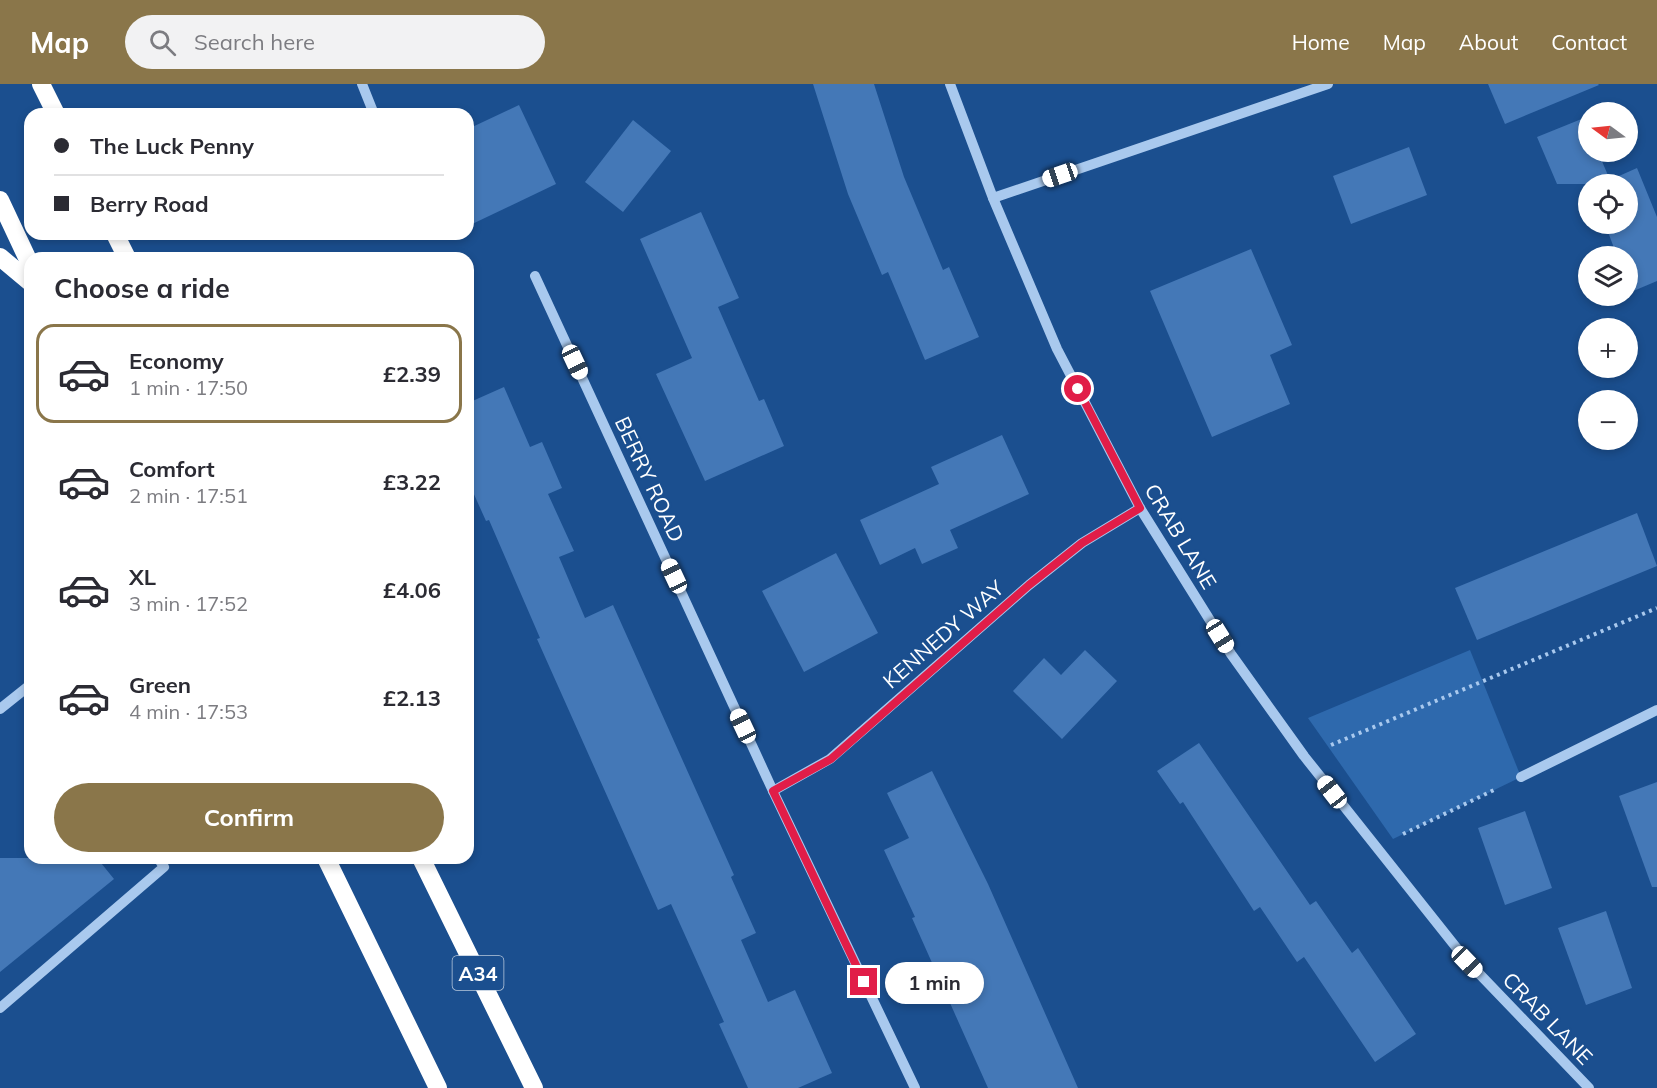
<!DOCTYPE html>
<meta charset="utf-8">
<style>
body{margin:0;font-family:Mulish,sans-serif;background:#f2f2f3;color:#2b2b33;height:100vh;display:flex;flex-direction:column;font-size:22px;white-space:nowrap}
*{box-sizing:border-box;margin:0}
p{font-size:20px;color:#7c7c81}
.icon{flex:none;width:33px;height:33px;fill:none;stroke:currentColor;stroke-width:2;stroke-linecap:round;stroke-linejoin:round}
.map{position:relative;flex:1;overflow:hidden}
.side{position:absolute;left:24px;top:168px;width:450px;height:612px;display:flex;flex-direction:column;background:#fff;border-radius:18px;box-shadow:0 3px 9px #0003}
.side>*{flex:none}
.guide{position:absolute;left:24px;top:24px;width:450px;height:132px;border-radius:18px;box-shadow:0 3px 9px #0003;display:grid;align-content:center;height:132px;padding:0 30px;background:#fff}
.needle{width:39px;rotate:285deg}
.controls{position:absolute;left:1578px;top:18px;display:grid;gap:12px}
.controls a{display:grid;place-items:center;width:60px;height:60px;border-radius:50%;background:#fff;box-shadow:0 3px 9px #0003;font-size:30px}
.end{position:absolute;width:27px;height:27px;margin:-14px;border:8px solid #e11d48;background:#fff;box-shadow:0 0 0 3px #fff}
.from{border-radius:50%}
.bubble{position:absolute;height:42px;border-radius:21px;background:#fff;box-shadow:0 3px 9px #0003;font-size:20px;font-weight:700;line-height:42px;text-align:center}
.car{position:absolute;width:18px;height:36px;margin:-18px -9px;border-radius:8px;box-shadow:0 0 4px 2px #0007;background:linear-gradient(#fff 24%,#345 0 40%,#fff 0 76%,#345 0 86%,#fff 0)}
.guide b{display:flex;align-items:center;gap:21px;height:57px;font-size:22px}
.guide b+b{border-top:2px solid #e1e1e2}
.guide i{width:15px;height:15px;background:#2b2b33}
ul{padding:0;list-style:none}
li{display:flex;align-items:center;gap:18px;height:99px;margin:0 12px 9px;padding:0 18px;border:3px solid transparent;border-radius:18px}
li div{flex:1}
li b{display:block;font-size:22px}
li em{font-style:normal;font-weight:700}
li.active{border-color:#8a764a}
li>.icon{width:54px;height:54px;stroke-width:1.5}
h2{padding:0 30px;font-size:27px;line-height:72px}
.button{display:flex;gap:12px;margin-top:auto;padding:12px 30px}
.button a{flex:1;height:69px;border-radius:36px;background:#8a764a;color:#fff;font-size:24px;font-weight:700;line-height:69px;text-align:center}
header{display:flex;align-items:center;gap:36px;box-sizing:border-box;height:84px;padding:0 30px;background:#8a764a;color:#fff}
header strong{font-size:28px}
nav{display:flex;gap:33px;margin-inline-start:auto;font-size:21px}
.search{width:420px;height:54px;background:#f2f2f3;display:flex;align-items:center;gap:15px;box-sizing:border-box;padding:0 21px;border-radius:33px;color:#7c7c81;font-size:22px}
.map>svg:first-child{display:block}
</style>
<header>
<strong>Map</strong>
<div class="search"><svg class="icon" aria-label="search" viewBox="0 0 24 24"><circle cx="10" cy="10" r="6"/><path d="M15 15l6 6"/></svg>Search here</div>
<nav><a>Home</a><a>Map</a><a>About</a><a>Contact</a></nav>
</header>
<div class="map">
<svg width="1657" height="1004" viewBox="0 0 1657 1004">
<rect width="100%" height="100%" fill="#1b4f8f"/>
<polygon fill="#2e69ad" points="1470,566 1521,693 1393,755 1308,634"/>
<g fill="#4478b7">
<polygon points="813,0 874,0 904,93 943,186 949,183 979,253 925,276 888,188 882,191 848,110"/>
<polygon points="1488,0 1598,0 1599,1 1505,40"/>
<polygon points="519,21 556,100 468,142 468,45"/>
<polygon points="1584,34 1588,45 1588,68 1598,68 1610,96 1637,84 1657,133 1657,197 1631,208 1628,199 1628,172 1617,172 1605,140 1628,140 1628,100 1557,100 1537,53"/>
<polygon points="633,36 671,67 623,128 585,98"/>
<polygon points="1409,63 1427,111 1351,140 1333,92"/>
<polygon points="701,128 739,214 718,223 759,317 764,315 784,362 705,397 656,290 692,274 640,155"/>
<polygon points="1251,165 1292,261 1270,271 1290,320 1212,353 1150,207"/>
<polygon points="504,303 530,363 542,358 562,404 548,410 574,467 559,473 585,534 613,521 734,791 731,793 756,849 741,856 768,918 795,906 832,989 798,1004 748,1004 719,940 724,938 671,820 658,826 537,555 540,554 489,436 486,437 468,397 468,319"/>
<polygon points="1002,351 1029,410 950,446 958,464 922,480 915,464 880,481 860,436 939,400 931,383"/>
<polygon points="1637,429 1657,482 1477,556 1455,504"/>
<polygon points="836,469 878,549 804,588 762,507"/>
<polygon points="1085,566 1117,597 1062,655 1013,607 1044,574 1061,591"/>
<polygon points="1199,659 1310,821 1316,817 1352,869 1358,864 1416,950 1375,978 1304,873 1297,878 1260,823 1254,827 1183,718 1180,720 1157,687"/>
<polygon points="932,687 988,800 1078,1004 988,1004 912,834 915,833 884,766 909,754 887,709"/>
<polygon points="1657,698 1657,803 1652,803 1619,712"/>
<polygon points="1525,727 1552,804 1505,821 1478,744"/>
<polygon points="0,774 97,774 114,795 0,888"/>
<polygon points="1606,827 1632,904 1586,921 1558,844"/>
</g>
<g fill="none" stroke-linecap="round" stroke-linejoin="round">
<g stroke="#a9c9ee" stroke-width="4" stroke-dasharray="3 4.5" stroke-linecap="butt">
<polyline points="1331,661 1657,524"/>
<polyline points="1403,750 1496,705"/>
</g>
<g stroke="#a9c9ee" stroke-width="10">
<polyline points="362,0 374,30"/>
<polyline points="950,0 993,114 1057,265 1140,424 1231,570 1304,672 1467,877 1589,1004"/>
<polyline points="993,114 1328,0"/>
<polyline points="535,192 773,707 915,1004"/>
<polyline points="0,625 30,601"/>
<polyline points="1521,693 1657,626"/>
<polyline points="773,707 830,675 1029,501 1082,459 1140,424"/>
<polyline points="0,924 164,783 158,774"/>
</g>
<g stroke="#fff" stroke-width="18">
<polyline points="41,0 56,30"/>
<polyline points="0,116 30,180"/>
<polyline points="115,150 127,174"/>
<polyline points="0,173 30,198"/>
<polyline points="326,774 438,1004"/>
<polyline points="421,774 534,1004"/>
</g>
</g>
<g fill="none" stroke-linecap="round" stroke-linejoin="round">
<polyline stroke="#e11d48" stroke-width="8" points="864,898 773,707 831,675 1029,501 1082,459 1140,424 1078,305"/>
</g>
<g text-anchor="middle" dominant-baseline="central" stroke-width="4.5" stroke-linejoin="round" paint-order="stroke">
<rect fill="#1b4f8f" stroke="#bbcadd" stroke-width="1.5" x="452.5" y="872" width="51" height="34" rx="4.5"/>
<g font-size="20" font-weight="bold" fill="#fff">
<text x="478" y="889">A34</text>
</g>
<g font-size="21" fill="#fff" stroke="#1b4f8f">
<text transform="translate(650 395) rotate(65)">BERRY ROAD</text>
<text transform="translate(1181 452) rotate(59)">CRAB LANE</text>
<text transform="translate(943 550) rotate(-41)">KENNEDY WAY</text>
<text transform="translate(1548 934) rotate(46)">CRAB LANE</text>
</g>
</g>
</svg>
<div class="controls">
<a><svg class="needle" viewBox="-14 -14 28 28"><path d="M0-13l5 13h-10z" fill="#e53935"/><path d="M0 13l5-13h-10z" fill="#7c7c81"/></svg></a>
<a><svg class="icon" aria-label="locate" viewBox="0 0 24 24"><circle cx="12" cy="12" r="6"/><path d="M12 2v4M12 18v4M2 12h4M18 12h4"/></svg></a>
<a><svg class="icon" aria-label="layers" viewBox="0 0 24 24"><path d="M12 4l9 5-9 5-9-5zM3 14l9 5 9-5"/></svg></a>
<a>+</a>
<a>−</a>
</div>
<i class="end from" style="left:1078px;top:305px"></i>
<i class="end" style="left:864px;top:898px"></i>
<div class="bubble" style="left:885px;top:878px;width:99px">1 min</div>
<i class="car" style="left:1060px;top:91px;rotate:251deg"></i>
<i class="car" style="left:575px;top:278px;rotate:155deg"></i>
<i class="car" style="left:674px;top:492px;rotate:335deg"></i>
<i class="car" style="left:1220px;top:552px;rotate:148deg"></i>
<i class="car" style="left:743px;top:642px;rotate:335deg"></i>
<i class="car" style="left:1332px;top:708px;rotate:322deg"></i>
<i class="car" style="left:1467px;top:878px;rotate:136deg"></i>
<div class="guide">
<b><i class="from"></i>The Luck Penny</b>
<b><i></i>Berry Road</b>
</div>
<section class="side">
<h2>Choose a ride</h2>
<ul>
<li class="active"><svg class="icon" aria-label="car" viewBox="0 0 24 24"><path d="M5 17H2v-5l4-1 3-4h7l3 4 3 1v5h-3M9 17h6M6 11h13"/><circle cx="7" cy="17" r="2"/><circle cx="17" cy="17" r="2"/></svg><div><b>Economy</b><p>1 min · 17:50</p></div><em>£2.39</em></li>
<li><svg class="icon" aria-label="car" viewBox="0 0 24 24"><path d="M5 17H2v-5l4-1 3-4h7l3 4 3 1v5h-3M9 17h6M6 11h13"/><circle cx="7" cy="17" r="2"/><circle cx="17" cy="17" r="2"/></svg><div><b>Comfort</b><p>2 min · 17:51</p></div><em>£3.22</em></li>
<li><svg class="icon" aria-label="car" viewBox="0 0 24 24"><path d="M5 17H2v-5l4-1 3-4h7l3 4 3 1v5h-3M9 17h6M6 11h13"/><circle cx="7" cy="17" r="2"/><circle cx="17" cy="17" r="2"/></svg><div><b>XL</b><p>3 min · 17:52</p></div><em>£4.06</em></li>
<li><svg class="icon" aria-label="car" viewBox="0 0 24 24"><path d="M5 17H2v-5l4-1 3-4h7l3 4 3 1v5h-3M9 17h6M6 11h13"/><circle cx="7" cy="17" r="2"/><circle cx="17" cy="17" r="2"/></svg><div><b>Green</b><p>4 min · 17:53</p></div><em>£2.13</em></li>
</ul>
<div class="button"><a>Confirm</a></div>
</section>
</div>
